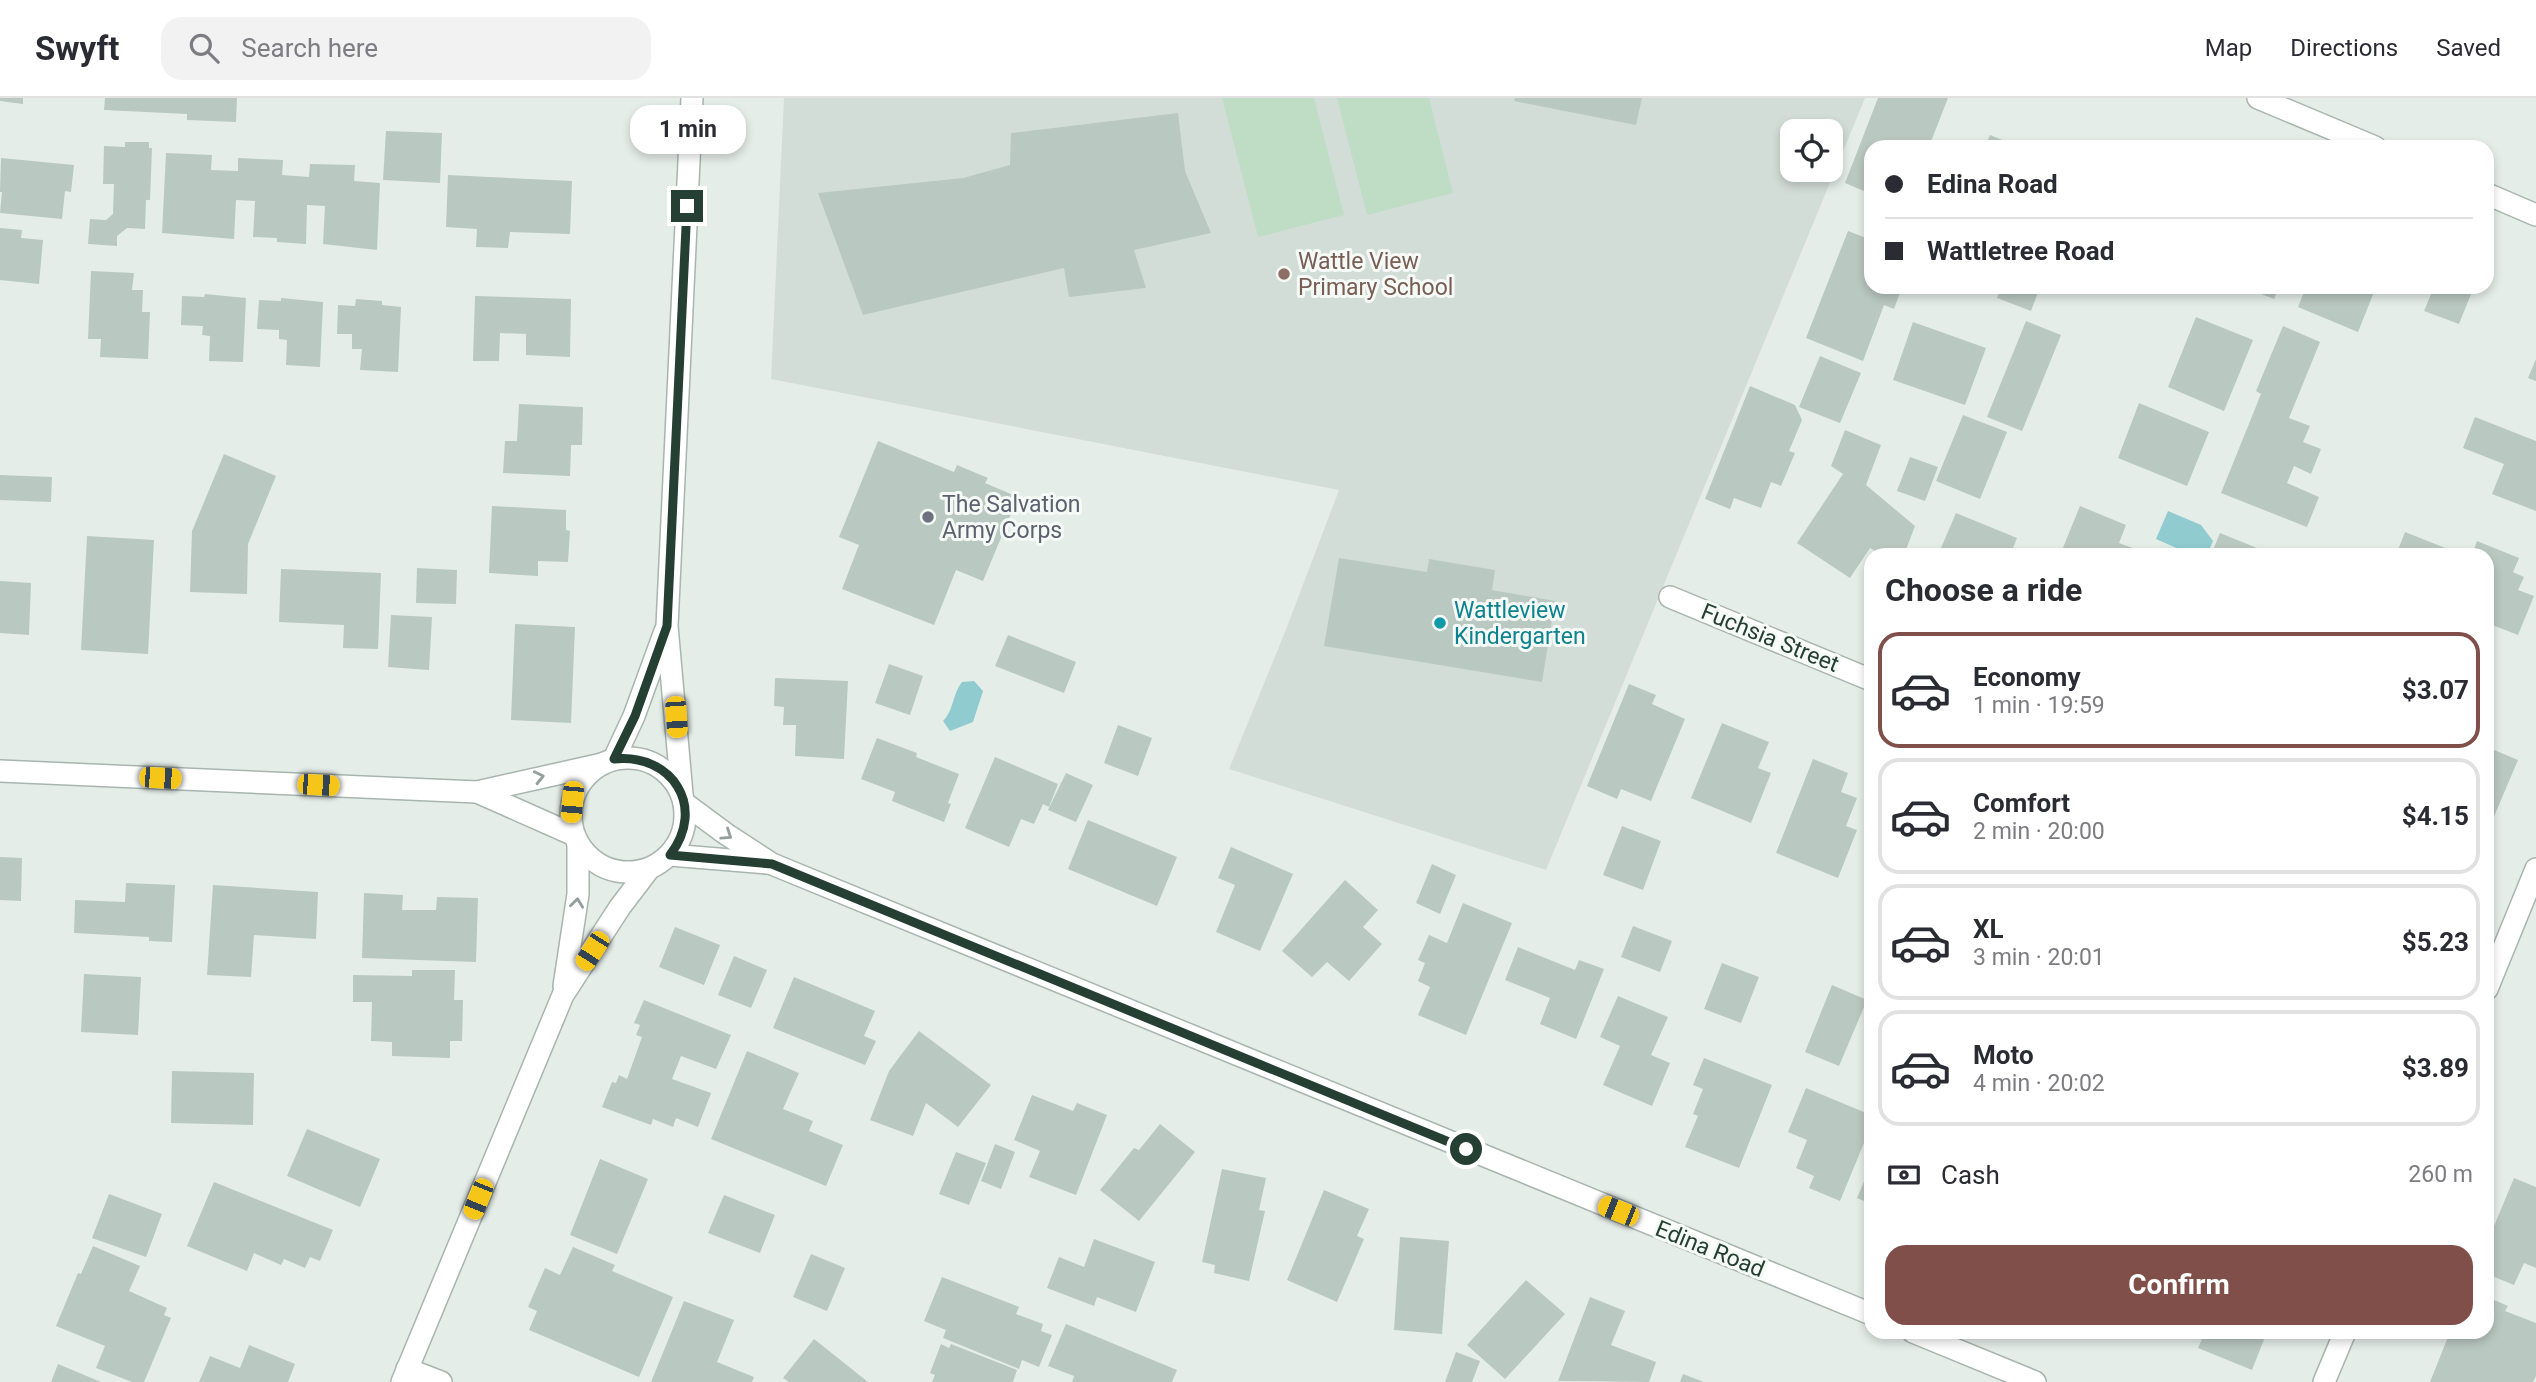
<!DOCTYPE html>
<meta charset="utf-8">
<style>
body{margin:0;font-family:Roboto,sans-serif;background:#f2f2f3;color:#2b2b33;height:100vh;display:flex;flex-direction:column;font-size:26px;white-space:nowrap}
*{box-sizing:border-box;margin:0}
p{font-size:23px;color:#7c7c81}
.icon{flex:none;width:38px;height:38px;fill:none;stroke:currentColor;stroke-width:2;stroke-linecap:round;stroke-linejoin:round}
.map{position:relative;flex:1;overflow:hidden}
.drawer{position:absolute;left:1864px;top:450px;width:630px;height:791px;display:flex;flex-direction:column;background:#fff;border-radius:21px;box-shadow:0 4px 10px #0003}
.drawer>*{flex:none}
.banner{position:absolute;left:1864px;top:42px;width:630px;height:154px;border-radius:21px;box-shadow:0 4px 10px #0003;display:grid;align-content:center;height:154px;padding:0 21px;background:#fff}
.tools{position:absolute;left:1780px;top:21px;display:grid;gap:14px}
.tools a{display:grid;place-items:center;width:63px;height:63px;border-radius:14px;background:#fff;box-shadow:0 4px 10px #0003;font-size:35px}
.end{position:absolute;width:32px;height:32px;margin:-16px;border:9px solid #253f35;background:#fff;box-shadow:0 0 0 4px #fff}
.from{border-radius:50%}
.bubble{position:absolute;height:49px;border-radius:21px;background:#fff;box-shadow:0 4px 10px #0003;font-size:23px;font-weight:700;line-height:49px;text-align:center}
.car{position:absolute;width:21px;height:42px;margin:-21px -10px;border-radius:9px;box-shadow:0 0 5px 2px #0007;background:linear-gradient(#f5c518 24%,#345 0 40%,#f5c518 0 76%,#345 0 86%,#f5c518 0)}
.banner b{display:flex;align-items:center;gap:24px;height:66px;font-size:26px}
.banner b+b{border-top:2px solid #e1e1e2}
.banner i{width:18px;height:18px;background:#2b2b33}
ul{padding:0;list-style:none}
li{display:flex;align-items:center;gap:21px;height:116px;margin:0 14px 10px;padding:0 7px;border:4px solid #e1e1e2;border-radius:21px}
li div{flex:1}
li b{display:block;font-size:26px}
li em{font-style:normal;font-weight:700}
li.on{border-color:#814f4a}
li>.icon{width:63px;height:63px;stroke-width:1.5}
h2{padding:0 21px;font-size:32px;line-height:84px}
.pay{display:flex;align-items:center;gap:18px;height:77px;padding:0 21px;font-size:26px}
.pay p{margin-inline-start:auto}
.cta{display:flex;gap:14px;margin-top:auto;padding:14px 21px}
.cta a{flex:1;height:80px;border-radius:21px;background:#814f4a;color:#fff;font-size:28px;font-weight:700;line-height:80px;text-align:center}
header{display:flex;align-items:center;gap:42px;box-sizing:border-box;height:98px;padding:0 35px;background:#fff;border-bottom:2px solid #e1e1e2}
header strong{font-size:33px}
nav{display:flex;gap:38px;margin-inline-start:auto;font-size:24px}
.search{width:490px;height:63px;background:#f2f2f3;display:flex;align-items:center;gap:18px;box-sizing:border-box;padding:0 24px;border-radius:21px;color:#7c7c81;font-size:26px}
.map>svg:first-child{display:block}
</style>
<header>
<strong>Swyft</strong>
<div class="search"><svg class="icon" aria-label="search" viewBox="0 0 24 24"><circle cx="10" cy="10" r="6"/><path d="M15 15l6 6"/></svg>Search here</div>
<nav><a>Map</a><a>Directions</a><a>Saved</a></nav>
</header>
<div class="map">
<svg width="2536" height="1284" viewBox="0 0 2536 1284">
<rect width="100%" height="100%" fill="#e5ede9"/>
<path fill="#d3ddd8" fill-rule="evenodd" d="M784 0H1865L1546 772 1229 671 1285 534 1339 392 771 281ZM1792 33H1830V72H1792Z"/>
<g fill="#bfddc5">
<polygon points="1222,0 1314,0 1344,117 1258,139"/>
<polygon points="1337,0 1429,0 1453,95 1367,117"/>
</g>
<g fill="#90cbcf">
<polygon points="2168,413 2201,427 2213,443 2207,457 2192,457 2156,441"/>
<path d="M974 583 983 593 973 624 950 633 943 623C954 612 952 597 962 584Z"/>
</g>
<g fill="#bac8c2">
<polygon points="0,0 23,0 23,6 0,3"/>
<polygon points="105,0 237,0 236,24 187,22 187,16 104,12"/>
<polygon points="1515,0 1642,0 1636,27 1514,3"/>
<polygon points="1878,0 1948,0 1930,46 1921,43 1918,49 1871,49 1871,96 1845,85"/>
<polygon points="1178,15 1185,73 1211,135 1134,152 1146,190 1069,199 1064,170 863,217 818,95 963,80 1010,67 1011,35"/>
<polygon points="386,33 442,35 440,85 383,82"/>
<polygon points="1990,37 2020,49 1985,49"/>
<polygon points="125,44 149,44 149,50 152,50 150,102 146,102 145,131 127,130 117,138 117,148 88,146 90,121 106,122 113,116 114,86 103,86 104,48 125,49"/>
<polygon points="166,55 212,57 211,72 238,73 238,60 283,62 282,77 309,79 310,66 355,67 354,83 380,85 377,152 323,146 325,108 307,107 306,146 277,144 277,140 253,139 255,103 236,102 234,141 162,135"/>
<polygon points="1,60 74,67 71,94 65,93 62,121 0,115 2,94 0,94"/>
<polygon points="448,77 572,83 570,136 510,134 508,150 476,149 477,131 446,129"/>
<polygon points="0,130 22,132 21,140 43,142 39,186 0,182"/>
<polygon points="1848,133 1871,142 1871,189 1902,189 1894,211 1884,207 1863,263 1806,240"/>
<polygon points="91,173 134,175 132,192 143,192 142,214 150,214 148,261 100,259 101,241 88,241"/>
<polygon points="2001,189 2040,189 2031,213 1997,200"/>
<polygon points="2243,189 2279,189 2274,201"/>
<polygon points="2306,189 2376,189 2358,234 2298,209"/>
<polygon points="2434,189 2473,191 2459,226 2424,213"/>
<polygon points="205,196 246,200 243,264 209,263 210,238 202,237 203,228 181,227 182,198 204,199"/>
<polygon points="475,198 571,201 570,259 526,257 526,236 500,235 499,263 473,263"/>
<polygon points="281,200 323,204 320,269 286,267 287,242 279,241 279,232 257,231 259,202 281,203"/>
<polygon points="356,201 382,203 382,207 401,209 398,274 360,272 362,251 352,251 352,236 337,236 338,207 355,208"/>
<polygon points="2196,219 2253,242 2224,313 2168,289"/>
<polygon points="2026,223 2061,237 2022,333 1987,319"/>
<polygon points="1913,224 1986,250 1965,307 1893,282"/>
<polygon points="2283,228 2320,244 2289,320 2310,328 2303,344 2321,351 2311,376 2294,368 2287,385 2319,399 2307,429 2221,395 2261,296 2256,293"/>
<polygon points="1820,258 1861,275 1840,325 1799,309"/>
<polygon points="2536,261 2536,283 2528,280"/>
<polygon points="1750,288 1795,307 1802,322 1789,353 1795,355 1781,388 1771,384 1761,410 1734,400 1730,411 1705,401"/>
<polygon points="2139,305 2209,334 2187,388 2118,360"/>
<polygon points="519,306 583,309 582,347 571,347 570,378 503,375 505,343 517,343"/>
<polygon points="1963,317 2007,334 1980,401 1936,383"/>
<polygon points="2475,319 2536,343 2536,413 2492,396 2504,366 2463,350"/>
<polygon points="1845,332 1881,347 1866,387 1915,428 1904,457 1882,457 1870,450 1850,480 1797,445 1843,376 1831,368"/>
<polygon points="878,343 954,374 957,367 988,380 985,385 1018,399 983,483 956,472 934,527 842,491 859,447 839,439"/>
<polygon points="224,356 276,378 248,446 247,496 190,494 192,433"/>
<polygon points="1910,359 1938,369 1925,403 1897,393"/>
<polygon points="0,377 52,379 51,404 0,402"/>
<polygon points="492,408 566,412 566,432 570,433 568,464 538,463 538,478 489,475"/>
<polygon points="2080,408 2126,427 2119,445 2135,451 2132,457 2060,457"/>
<polygon points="1956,415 2017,440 2010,457 1938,457"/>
<polygon points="2405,434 2463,457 2396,457"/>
<polygon points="2220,435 2257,450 2254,457 2211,457"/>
<polygon points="87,438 154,442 148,556 81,552"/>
<polygon points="2477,443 2519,460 2513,474 2524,479 2518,492 2534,498 2518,537 2487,525 2487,457 2472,457"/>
<polygon points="1339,460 1427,474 1429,461 1495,472 1492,492 1555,503 1542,584 1324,548"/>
<polygon points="417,470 457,472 456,506 416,505"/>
<polygon points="281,471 381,475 378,551 343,550 344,527 279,524"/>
<polygon points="0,483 31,485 29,537 0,535"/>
<polygon points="391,517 432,519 429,572 388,569"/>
<polygon points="515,526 575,529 571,625 511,622"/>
<polygon points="1008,537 1076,564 1064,595 995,568"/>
<polygon points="889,566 923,578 910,617 875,605"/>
<polygon points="775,580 848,583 844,661 795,658 796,627 783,627 784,609 774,608"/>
<polygon points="1629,586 1656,597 1652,606 1685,621 1651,703 1621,691 1617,701 1587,688"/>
<polygon points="1722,625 1769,644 1758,670 1771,675 1751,725 1691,700"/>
<polygon points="1118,627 1152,640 1138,678 1104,665"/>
<polygon points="877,640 917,655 916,659 959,676 948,705 951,706 944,724 892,703 895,694 861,681"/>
<polygon points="2487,649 2518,662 2487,735"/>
<polygon points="995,659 1058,686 1049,709 1043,706 1034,726 1021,721 1009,749 965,730"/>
<polygon points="1813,661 1848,675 1841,694 1857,700 1846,728 1857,732 1838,780 1776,755"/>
<polygon points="1066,675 1093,687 1076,724 1048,712"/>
<polygon points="1088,722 1177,759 1157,808 1068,771"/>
<polygon points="1622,728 1661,743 1643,792 1603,777"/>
<polygon points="1231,749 1293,776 1260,853 1216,834 1235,787 1218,780"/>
<polygon points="0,759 22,760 21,803 0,802"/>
<polygon points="1432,766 1456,777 1440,816 1416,805"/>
<polygon points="1345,782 1378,812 1363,829 1382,846 1349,883 1327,864 1312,879 1282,853"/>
<polygon points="126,785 175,787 172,844 149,843 149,839 74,835 75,802 125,804"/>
<polygon points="213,787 318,794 316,841 254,837 251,879 207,877"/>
<polygon points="364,795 403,797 402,812 436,812 437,799 478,800 476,864 362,860"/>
<polygon points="1463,805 1512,825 1466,937 1418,917 1430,889 1418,883 1425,865 1418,862 1429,837 1447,845"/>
<polygon points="1633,828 1672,843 1660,874 1621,859"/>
<polygon points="675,829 720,847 704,887 659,869"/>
<polygon points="1518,849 1575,872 1579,862 1604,871 1576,941 1540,926 1550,900 1505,882"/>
<polygon points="734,858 767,872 751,910 718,897"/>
<polygon points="1722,865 1759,879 1741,925 1704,911"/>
<polygon points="412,872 455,872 454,902 463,902 462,943 450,943 450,960 392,958 392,944 371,943 372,904 353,904 353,877 412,878"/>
<polygon points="84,876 141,879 138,937 81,934"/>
<polygon points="794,879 875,913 864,938 876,943 865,967 773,930"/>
<polygon points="1832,887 1867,902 1839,968 1805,954"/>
<polygon points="1618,898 1668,919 1651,957 1670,965 1652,1008 1603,987 1620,948 1600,939"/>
<polygon points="644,902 731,937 716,971 681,958 672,981 711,995 698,1029 676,1020 673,1029 653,1021 651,1027 602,1009 612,984 616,985 619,977 627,981 642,939 636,937 640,927 634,925"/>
<polygon points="919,933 991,987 958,1029 926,1005 913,1038 870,1022 889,973"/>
<polygon points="747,953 799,975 783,1011 813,1023 809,1033 843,1047 826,1088 711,1041"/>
<polygon points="1704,960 1772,987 1739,1070 1685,1049 1698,1018 1693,1016 1703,991 1693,987"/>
<polygon points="172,973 254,975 253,1027 171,1025"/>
<polygon points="1806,990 1871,1017 1871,1028 1840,1103 1809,1090 1814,1078 1796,1070 1807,1042 1788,1034"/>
<polygon points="1032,997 1073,1013 1077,1005 1107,1017 1076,1097 1029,1079 1040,1053 1014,1042"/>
<polygon points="1160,1026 1195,1054 1139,1123 1100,1092 1134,1050 1139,1052"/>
<polygon points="307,1031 380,1061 360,1109 287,1078"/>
<polygon points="995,1046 1015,1054 1001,1091 981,1083"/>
<polygon points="956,1054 986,1065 969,1107 939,1096"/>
<polygon points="600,1061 648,1081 617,1156 570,1137"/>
<polygon points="1871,1067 1871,1106 1857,1100"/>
<polygon points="1222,1071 1266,1080 1259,1112 1265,1113 1249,1183 1214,1175 1215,1167 1202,1164"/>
<polygon points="2514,1080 2536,1089 2536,1170 2524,1165 2514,1187 2487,1176 2487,1145"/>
<polygon points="214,1084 333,1132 320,1163 310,1159 305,1170 284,1161 281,1167 254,1155 247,1173 187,1148"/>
<polygon points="1324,1092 1369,1111 1357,1138 1364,1141 1337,1204 1287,1182"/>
<polygon points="109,1096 162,1116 146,1159 92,1140"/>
<polygon points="724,1097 775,1117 760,1155 708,1135"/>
<polygon points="1400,1139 1449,1143 1442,1236 1394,1232"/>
<polygon points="1094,1141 1155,1164 1136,1214 1097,1199 1094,1208 1047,1190 1059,1159 1084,1169"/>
<polygon points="93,1148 140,1168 129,1193 167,1210 164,1217 171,1220 144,1284 132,1284 96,1270 105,1248 56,1228 78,1175 81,1176"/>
<polygon points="573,1149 615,1167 612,1173 673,1199 639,1279 529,1232 537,1213 528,1209 545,1170 560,1177"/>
<polygon points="811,1156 845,1170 827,1213 793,1199"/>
<polygon points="942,1179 1019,1209 1016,1216 1043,1226 1041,1233 1052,1237 1039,1269 1022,1262 1019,1271 943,1240 946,1232 924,1223"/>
<polygon points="1526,1182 1565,1216 1505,1281 1467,1247"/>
<polygon points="1590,1199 1625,1213 1611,1247 1656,1264 1649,1284 1558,1283"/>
<polygon points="2487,1199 2508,1208 2505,1213 2536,1225 2536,1278 2533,1284 2430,1284 2450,1234 2487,1234"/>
<polygon points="684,1203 734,1222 717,1264 754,1279 752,1284 651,1284"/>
<polygon points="1066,1226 1177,1272 1172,1284 1072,1284 1074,1278 1048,1268"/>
<polygon points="2205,1234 2255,1234 2254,1236 2265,1239 2252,1272 2198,1250"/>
<polygon points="814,1241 868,1284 789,1284 783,1280"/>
<polygon points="941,1246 949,1250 951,1246 1017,1272 1013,1284 932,1284 935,1277 930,1275"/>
<polygon points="249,1247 295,1266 288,1284 199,1284 210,1258 240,1270"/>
<polygon points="1456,1254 1480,1263 1472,1284 1445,1284"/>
<polygon points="58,1266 101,1284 51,1284"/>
<polygon points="1683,1276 1704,1284 1680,1284"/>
</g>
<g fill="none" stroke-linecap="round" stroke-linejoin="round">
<defs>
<g id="street">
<polyline points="2258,0 2375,49"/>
<polyline points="2487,96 2536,117"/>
<polyline points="1670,499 1871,582"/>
<circle cx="628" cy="717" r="57"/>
<polyline points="614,661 634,618 665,533"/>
<polyline points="0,673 477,694 602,666"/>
<polyline points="477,694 574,737"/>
<polyline points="682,696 667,528 692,0"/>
<polyline points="684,705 726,736 772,766 1871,1216"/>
<polyline points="670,757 767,765"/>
<polyline points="564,888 578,796 578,745"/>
<polyline points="2487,891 2536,771"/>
<polyline points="1913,1234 2035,1284"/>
<polyline points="407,1271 441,1284"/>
<polyline points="402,1284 563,897 620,809 649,771"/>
<polyline points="2324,1284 2345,1234"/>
</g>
</defs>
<use href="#street" stroke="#a8b5af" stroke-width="24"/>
<use href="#street" stroke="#fff" stroke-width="21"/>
</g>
<defs><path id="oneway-chevron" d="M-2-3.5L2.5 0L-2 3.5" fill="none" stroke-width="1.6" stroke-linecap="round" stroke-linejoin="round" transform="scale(1.75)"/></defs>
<g stroke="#929f9a">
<use href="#oneway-chevron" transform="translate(539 679) rotate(-13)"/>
<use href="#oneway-chevron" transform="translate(727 737) rotate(34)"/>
<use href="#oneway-chevron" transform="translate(577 805) rotate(-83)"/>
</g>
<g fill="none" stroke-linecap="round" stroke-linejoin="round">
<path stroke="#253f35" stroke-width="9" d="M687 108 667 528 635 618 614 661C672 655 707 709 670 757L772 766 1466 1051"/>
</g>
<circle fill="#8d6e63" stroke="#f6faf7" stroke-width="2.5" cx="1284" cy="176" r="7"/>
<circle fill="#6b7280" stroke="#f6faf7" stroke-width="2.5" cx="928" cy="419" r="7"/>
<circle fill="#0f9aa8" stroke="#f6faf7" stroke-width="2.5" cx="1440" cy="525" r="7"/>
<g text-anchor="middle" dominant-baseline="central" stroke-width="6" stroke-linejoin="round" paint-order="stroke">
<g font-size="23" fill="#785e54" stroke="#f6faf7" text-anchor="start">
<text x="1298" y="163">Wattle View<tspan x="1298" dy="26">Primary School</tspan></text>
</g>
<g font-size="23" fill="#5b616d" stroke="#f6faf7" text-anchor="start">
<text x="942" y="406">The Salvation<tspan x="942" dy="26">Army Corps</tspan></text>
</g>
<g font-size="23" fill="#0d838f" stroke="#f6faf7" text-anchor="start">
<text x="1454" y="512">Wattleview<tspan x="1454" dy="26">Kindergarten</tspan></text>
</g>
<g font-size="23" fill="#253f35" stroke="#f6faf7">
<text transform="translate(1770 540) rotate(22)">Fuchsia Street</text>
<text transform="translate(1710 1151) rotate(22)">Edina Road</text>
</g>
</g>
</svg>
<div class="tools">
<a><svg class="icon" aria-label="locate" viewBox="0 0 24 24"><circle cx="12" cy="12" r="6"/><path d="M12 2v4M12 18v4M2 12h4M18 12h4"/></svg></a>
</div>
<i class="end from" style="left:1466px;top:1051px"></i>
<i class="end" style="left:687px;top:108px"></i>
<div class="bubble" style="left:630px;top:7px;width:116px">1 min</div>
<i class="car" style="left:676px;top:619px;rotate:176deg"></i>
<i class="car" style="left:160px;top:680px;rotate:93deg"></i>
<i class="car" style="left:318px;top:687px;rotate:93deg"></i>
<i class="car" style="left:572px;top:704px;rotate:185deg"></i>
<i class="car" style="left:592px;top:853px;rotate:213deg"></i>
<i class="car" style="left:478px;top:1101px;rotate:202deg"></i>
<i class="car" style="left:1618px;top:1113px;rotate:292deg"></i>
<div class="banner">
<b><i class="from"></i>Edina Road</b>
<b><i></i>Wattletree Road</b>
</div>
<section class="drawer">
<h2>Choose a ride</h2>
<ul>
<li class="on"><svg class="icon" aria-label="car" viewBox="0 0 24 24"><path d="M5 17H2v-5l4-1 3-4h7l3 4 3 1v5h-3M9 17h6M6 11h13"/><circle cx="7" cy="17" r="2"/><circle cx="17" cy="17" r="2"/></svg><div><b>Economy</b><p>1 min · 19:59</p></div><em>$3.07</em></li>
<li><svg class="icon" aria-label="car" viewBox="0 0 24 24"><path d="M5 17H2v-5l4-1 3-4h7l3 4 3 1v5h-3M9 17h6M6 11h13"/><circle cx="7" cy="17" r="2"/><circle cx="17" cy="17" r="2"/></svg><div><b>Comfort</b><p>2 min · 20:00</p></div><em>$4.15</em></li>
<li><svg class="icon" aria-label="car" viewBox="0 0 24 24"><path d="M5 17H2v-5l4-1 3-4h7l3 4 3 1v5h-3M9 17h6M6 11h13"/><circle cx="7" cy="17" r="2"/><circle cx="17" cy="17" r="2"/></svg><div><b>XL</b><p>3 min · 20:01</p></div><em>$5.23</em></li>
<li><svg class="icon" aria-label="car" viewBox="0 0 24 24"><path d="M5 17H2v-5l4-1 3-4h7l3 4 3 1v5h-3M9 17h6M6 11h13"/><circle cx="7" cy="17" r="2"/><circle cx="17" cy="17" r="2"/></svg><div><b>Moto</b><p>4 min · 20:02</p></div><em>$3.89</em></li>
</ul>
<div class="pay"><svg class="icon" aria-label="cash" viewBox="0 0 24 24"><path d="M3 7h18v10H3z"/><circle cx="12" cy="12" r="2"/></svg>Cash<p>260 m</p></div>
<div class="cta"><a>Confirm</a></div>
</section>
</div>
